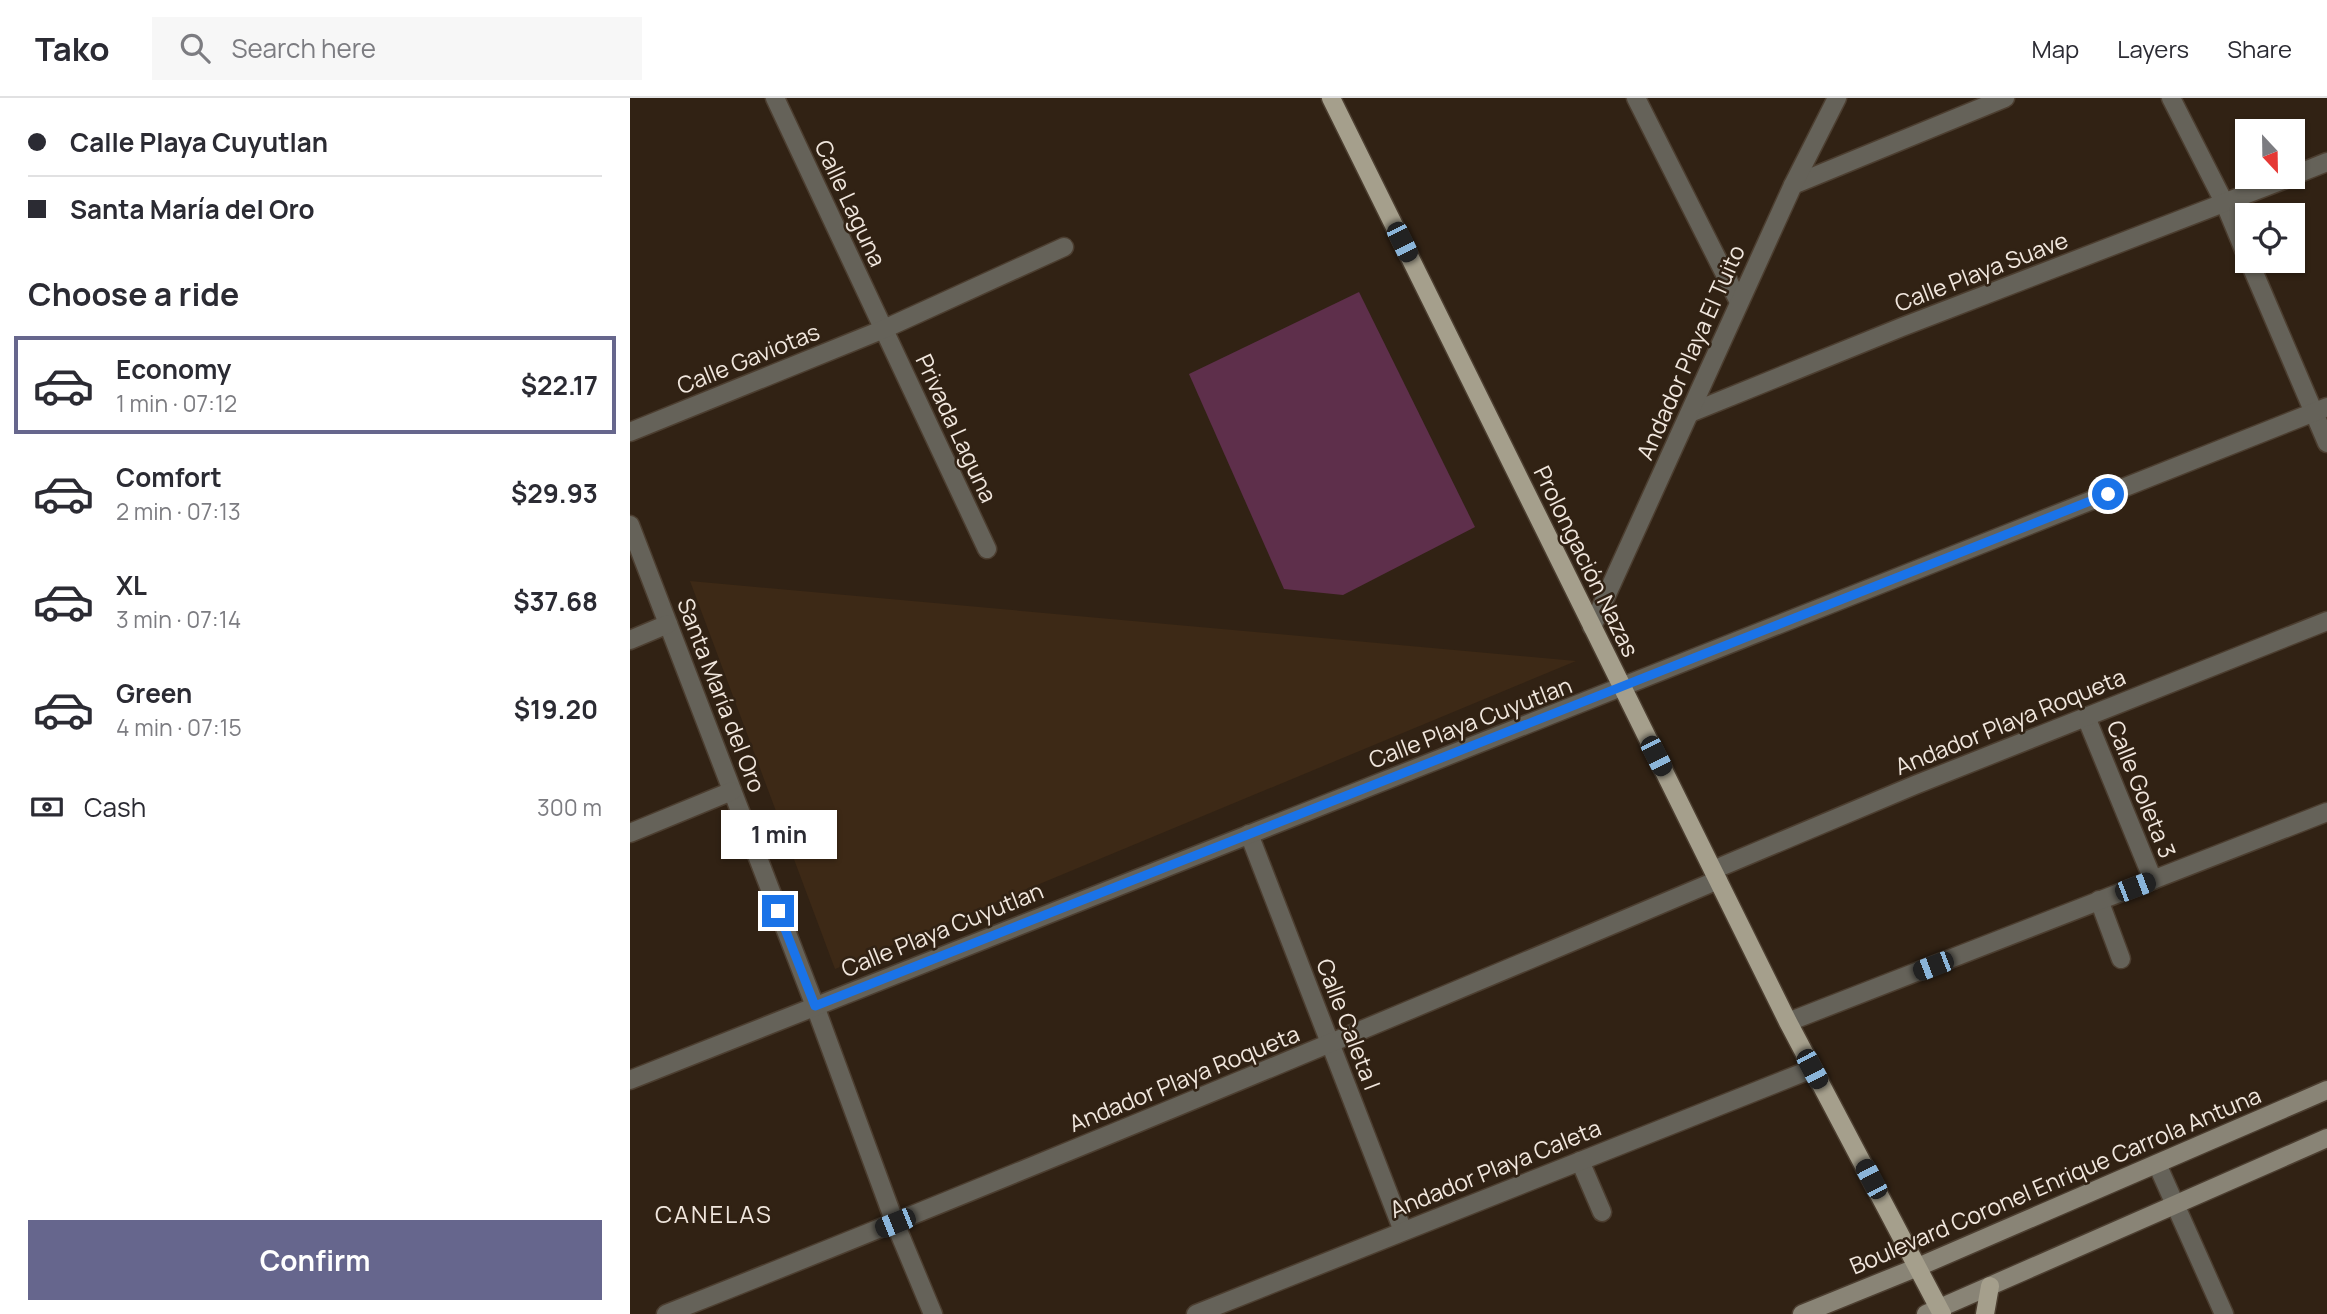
<!DOCTYPE html>
<meta charset="utf-8">
<style>
body{margin:0;font-family:Manrope,sans-serif;background:#f7f7f7;color:#2b2b33;height:100vh;display:flex;flex-direction:column;font-size:26px;white-space:nowrap}
*{box-sizing:border-box;margin:0}
p{font-size:23px;color:#7c7c81}
.icon{flex:none;width:38px;height:38px;fill:none;stroke:currentColor;stroke-width:2;stroke-linecap:round;stroke-linejoin:round}
.map{position:relative;flex:1;overflow:hidden}
.drawer{display:flex;flex-direction:column;background:#fff;width:630px}
.drawer>*{flex:none}
.guide{display:grid;align-content:center;height:154px;padding:0 28px;background:#fff}
.needle{width:46px;rotate:158deg}
.fabs{position:absolute;left:1605px;top:21px;display:grid;gap:14px}
.fabs a{display:grid;place-items:center;width:70px;height:70px;border-radius:0px;background:#fff;box-shadow:0 2px 5px #0004;font-size:35px}
.end{position:absolute;width:32px;height:32px;margin:-16px;border:9px solid #1a73e8;background:#fff;box-shadow:0 0 0 4px #fff}
.from{border-radius:50%}
.bubble{position:absolute;height:49px;border-radius:0px;background:#fff;box-shadow:0 2px 5px #0004;font-size:23px;font-weight:700;line-height:49px;text-align:center}
.car{position:absolute;width:21px;height:42px;margin:-21px -10px;border-radius:9px;box-shadow:0 0 5px 2px #0007;background:linear-gradient(#222 24%,#8ab4d8 0 40%,#222 0 76%,#8ab4d8 0 86%,#222 0)}
.guide b{display:flex;align-items:center;gap:24px;height:66px;font-size:26px}
.guide b+b{border-top:2px solid #e1e1e2}
.guide i{width:18px;height:18px;background:#2b2b33}
ul{padding:0;list-style:none}
li{display:flex;align-items:center;gap:21px;height:98px;margin:0 14px 10px;padding:0 14px;border:4px solid transparent;border-radius:0px}
li div{flex:1}
li b{display:block;font-size:26px}
li em{font-style:normal;font-weight:700}
li.active{border-color:#66668d}
li>.icon{width:63px;height:63px;stroke-width:1.5}
h2{padding:0 28px;font-size:32px;line-height:84px}
.pay{display:flex;align-items:center;gap:18px;height:77px;padding:0 28px;font-size:26px}
.pay p{margin-inline-start:auto}
.cta{display:flex;gap:14px;margin-top:auto;padding:14px 28px}
.cta a{flex:1;height:80px;border-radius:0px;background:#66668d;color:#fff;font-size:28px;font-weight:700;line-height:80px;text-align:center}
header{display:flex;align-items:center;gap:42px;box-sizing:border-box;height:98px;padding:0 35px;background:#fff;border-bottom:2px solid #e1e1e2}
header strong{font-size:33px}
nav{display:flex;gap:38px;margin-inline-start:auto;font-size:24px}
.search{width:490px;height:63px;background:#f7f7f7;display:flex;align-items:center;gap:18px;box-sizing:border-box;padding:0 24px;border-radius:0px;color:#7c7c81;font-size:26px}
main{display:flex;flex:1;min-height:0}
.map>svg:first-child{display:block}
</style>
<header>
<strong>Tako</strong>
<div class="search"><svg class="icon" aria-label="search" viewBox="0 0 24 24"><circle cx="10" cy="10" r="6"/><path d="M15 15l6 6"/></svg>Search here</div>
<nav><a>Map</a><a>Layers</a><a>Share</a></nav>
</header>
<main>
<section class="drawer">
<div class="guide">
<b><i class="from"></i>Calle Playa Cuyutlan</b>
<b><i></i>Santa María del Oro</b>
</div>
<h2>Choose a ride</h2>
<ul>
<li class="active"><svg class="icon" aria-label="car" viewBox="0 0 24 24"><path d="M5 17H2v-5l4-1 3-4h7l3 4 3 1v5h-3M9 17h6M6 11h13"/><circle cx="7" cy="17" r="2"/><circle cx="17" cy="17" r="2"/></svg><div><b>Economy</b><p>1 min · 07:12</p></div><em>$22.17</em></li>
<li><svg class="icon" aria-label="car" viewBox="0 0 24 24"><path d="M5 17H2v-5l4-1 3-4h7l3 4 3 1v5h-3M9 17h6M6 11h13"/><circle cx="7" cy="17" r="2"/><circle cx="17" cy="17" r="2"/></svg><div><b>Comfort</b><p>2 min · 07:13</p></div><em>$29.93</em></li>
<li><svg class="icon" aria-label="car" viewBox="0 0 24 24"><path d="M5 17H2v-5l4-1 3-4h7l3 4 3 1v5h-3M9 17h6M6 11h13"/><circle cx="7" cy="17" r="2"/><circle cx="17" cy="17" r="2"/></svg><div><b>XL</b><p>3 min · 07:14</p></div><em>$37.68</em></li>
<li><svg class="icon" aria-label="car" viewBox="0 0 24 24"><path d="M5 17H2v-5l4-1 3-4h7l3 4 3 1v5h-3M9 17h6M6 11h13"/><circle cx="7" cy="17" r="2"/><circle cx="17" cy="17" r="2"/></svg><div><b>Green</b><p>4 min · 07:15</p></div><em>$19.20</em></li>
</ul>
<div class="pay"><svg class="icon" aria-label="cash" viewBox="0 0 24 24"><path d="M3 7h18v10H3z"/><circle cx="12" cy="12" r="2"/></svg>Cash<p>300 m</p></div>
<div class="cta"><a>Confirm</a></div>
</section>
<div class="map">
<svg width="1697" height="1216" viewBox="0 0 1697 1216">
<rect width="100%" height="100%" fill="#312214"/>
<polygon fill="#3d2916" points="60,483 946,563 205,871"/>
<polygon fill="#5e2f4b" points="729,194 845,429 713,497 654,491 559,276"/>
<g fill="none" stroke-linecap="round" stroke-linejoin="round">
<defs>
<polyline id="service" points="1527,1066 1594,1216"/>
<g id="minor">
<polyline points="145,0 357,451"/>
<polyline points="1006,0 1109,204"/>
<polyline points="1541,0 1595,106 1617,159"/>
<polyline points="1662,78 1697,64"/>
<polyline points="1163,87 1375,0"/>
<polyline points="1619,163 1697,345"/>
<polyline points="1060,315 1272,229 1661,79"/>
<polyline points="0,334 254,231 434,149"/>
<polyline points="0,427 185,908 265,1125 303,1216"/>
<polyline points="962,529 1163,87 1207,0"/>
<polyline points="0,542 38,526"/>
<polyline points="1456,619 1523,782"/>
<polyline points="0,735 102,693"/>
<polyline points="619,736 773,1133"/>
<polyline points="1083,772 1285,687 1697,523"/>
<polyline points="1469,802 1491,861"/>
<polyline points="1158,924 1697,714"/>
<polyline points="0,982 1697,309"/>
<polyline points="950,1063 972,1114"/>
<path d="M36 1216C389 1076 739 930 1088 782"/>
<polyline points="566,1216 1182,971"/>
</g>
<g id="secondary">
<polyline points="1172,1216 1288,1169 1697,992"/>
<polyline points="1296,1216 1697,1040"/>
</g>
<g id="primary">
<polyline points="701,0 1158,924 1312,1216"/>
<polyline points="1355,1216 1360,1188"/>
</g>
</defs>
<use href="#service" stroke="#4c3e30" stroke-width="21"/>
<use href="#minor" stroke="#4c3e30" stroke-width="21"/>
<use href="#secondary" stroke="#4c3e30" stroke-width="21"/>
<use href="#primary" stroke="#4c3e30" stroke-width="21"/>
<use href="#service" stroke="#656259" stroke-width="18"/>
<use href="#minor" stroke="#656259" stroke-width="18"/>
<use href="#secondary" stroke="#898476" stroke-width="18"/>
<use href="#primary" stroke="#a59f8c" stroke-width="18"/>
</g>
<g fill="none" stroke-linecap="round" stroke-linejoin="round">
<polyline stroke="#1a73e8" stroke-width="9" points="148,813 185,908 1478,396"/>
</g>
<g text-anchor="middle" dominant-baseline="central" stroke-width="5" stroke-linejoin="round" paint-order="stroke">
<g font-size="23" fill="#f1e7de" stroke="#312214">
<text transform="translate(221 105) rotate(65)">Calle Laguna</text>
<text transform="translate(1351 173) rotate(-21)">Calle Playa Suave</text>
<text transform="translate(1060 254) rotate(-66)">Andador Playa El Tuito</text>
<text transform="translate(118 260) rotate(-22)">Calle Gaviotas</text>
<text transform="translate(327 330) rotate(65)">Privada Laguna</text>
<text transform="translate(957 463) rotate(64)">Prolongación Nazas</text>
<text transform="translate(92 597) rotate(69)">Santa María del Oro</text>
<text transform="translate(1380 623) rotate(-22)">Andador Playa Roqueta</text>
<text transform="translate(840 624) rotate(-21)">Calle Playa Cuyutlan</text>
<text transform="translate(1512 691) rotate(68)">Calle Goleta 3</text>
<text transform="translate(312 831) rotate(-22)">Calle Playa Cuyutlan</text>
<text transform="translate(719 926) rotate(69)">Calle Caleta I</text>
<text transform="translate(554 980) rotate(-22)">Andador Playa Roqueta</text>
<text transform="translate(865 1070) rotate(-22)">Andador Playa Caleta</text>
<text transform="translate(1425 1082) rotate(-23)">Boulevard Coronel Enrique Carrola Antuna</text>
</g>
<g font-size="24" letter-spacing="2" fill="#f1e7de" stroke="#312214">
<text x="84" y="1115">CANELAS</text>
</g>
</g>
</svg>
<div class="fabs">
<a><svg class="needle" viewBox="-14 -14 28 28"><path d="M0-13l5 13h-10z" fill="#e53935"/><path d="M0 13l5-13h-10z" fill="#7c7c81"/></svg></a>
<a><svg class="icon" aria-label="locate" viewBox="0 0 24 24"><circle cx="12" cy="12" r="6"/><path d="M12 2v4M12 18v4M2 12h4M18 12h4"/></svg></a>
</div>
<i class="end from" style="left:1478px;top:396px"></i>
<i class="end" style="left:148px;top:813px"></i>
<div class="bubble" style="left:91px;top:712px;width:116px">1 min</div>
<i class="car" style="left:772px;top:144px;rotate:154deg"></i>
<i class="car" style="left:1026px;top:658px;rotate:153deg"></i>
<i class="car" style="left:1505px;top:789px;rotate:69deg"></i>
<i class="car" style="left:1303px;top:868px;rotate:249deg"></i>
<i class="car" style="left:1182px;top:971px;rotate:152deg"></i>
<i class="car" style="left:1241px;top:1081px;rotate:332deg"></i>
<i class="car" style="left:265px;top:1125px;rotate:248deg"></i>
</div>
</main>
